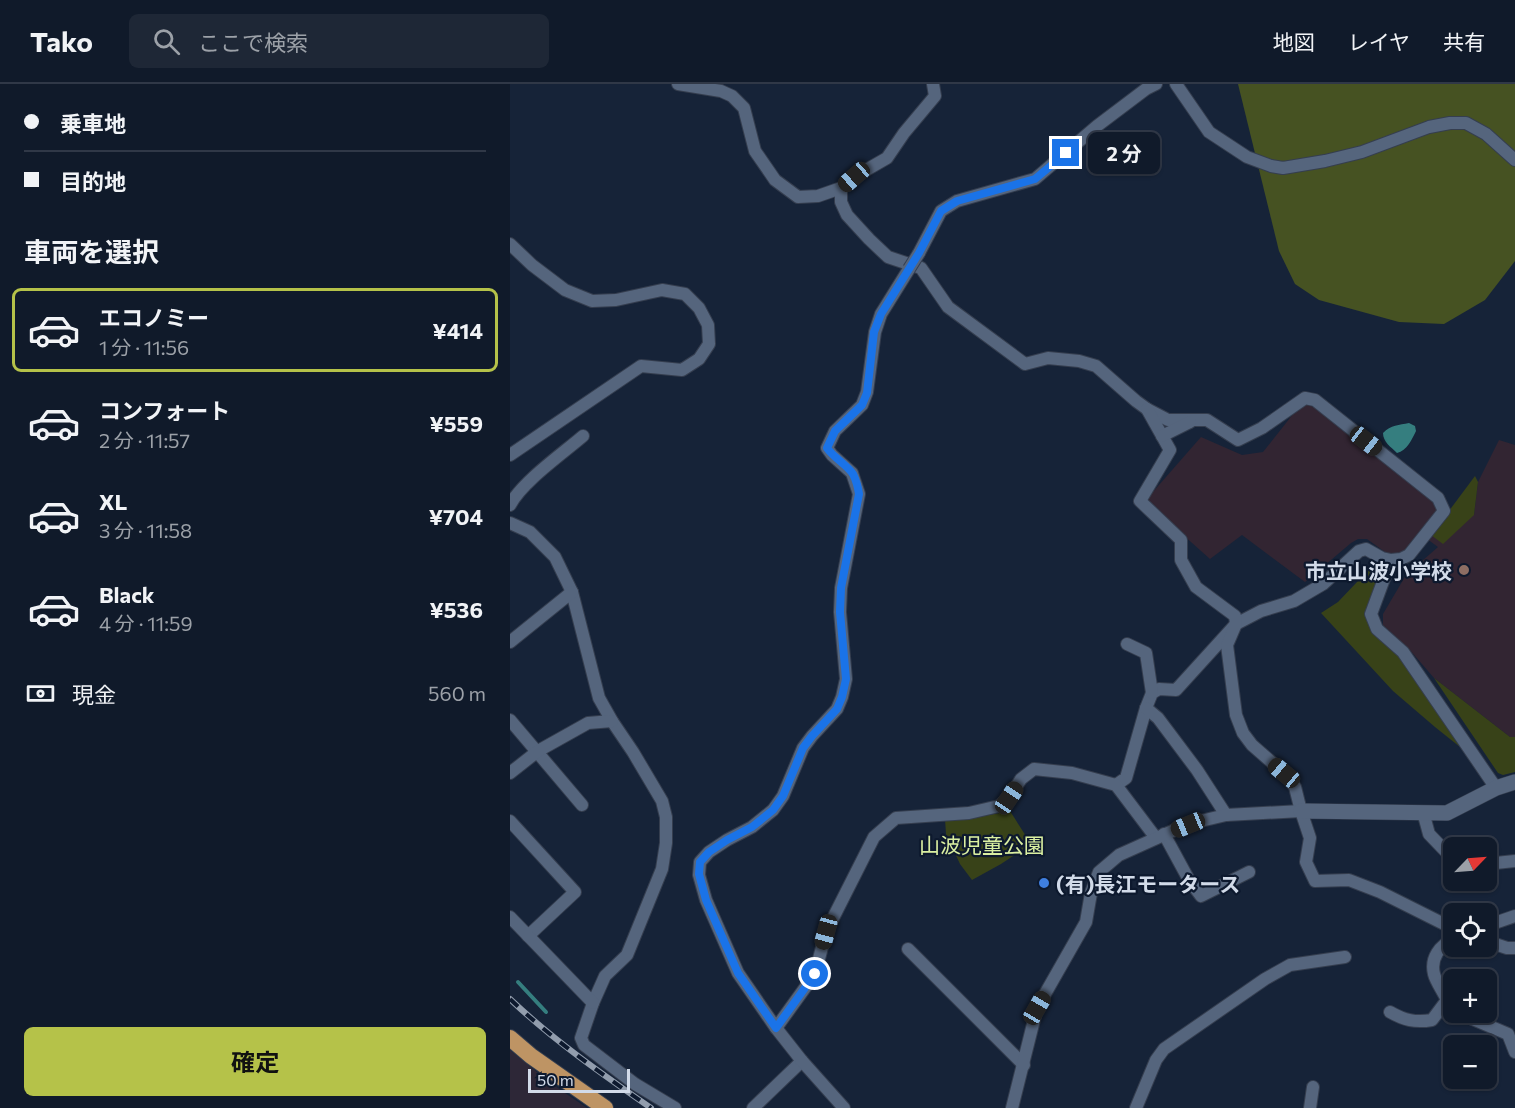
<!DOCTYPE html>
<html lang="ja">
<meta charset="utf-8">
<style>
body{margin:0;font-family:Commissioner,"Noto Sans JP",sans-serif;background:#1e2736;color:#f1f3f6;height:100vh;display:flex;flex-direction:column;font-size:22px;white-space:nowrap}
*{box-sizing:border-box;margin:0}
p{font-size:20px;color:#9ca1a8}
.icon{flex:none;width:33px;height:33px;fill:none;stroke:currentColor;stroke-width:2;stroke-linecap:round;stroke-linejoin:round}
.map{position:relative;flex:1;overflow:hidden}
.sheet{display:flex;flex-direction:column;background:#101a2a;width:510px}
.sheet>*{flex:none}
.banner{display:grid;align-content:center;height:132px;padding:0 24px;background:#101a2a}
.needle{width:39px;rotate:65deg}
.controls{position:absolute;left:933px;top:753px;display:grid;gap:12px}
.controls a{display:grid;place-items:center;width:54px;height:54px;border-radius:9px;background:#101a2a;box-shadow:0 2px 4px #0004,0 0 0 2px #303847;font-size:30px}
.scale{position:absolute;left:18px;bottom:15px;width:102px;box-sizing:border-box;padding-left:6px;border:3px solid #d2dbe9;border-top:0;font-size:16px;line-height:21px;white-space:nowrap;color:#d2dbe9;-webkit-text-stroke:4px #0d192e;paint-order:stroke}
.end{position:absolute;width:27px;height:27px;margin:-14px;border:8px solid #1a73e8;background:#fff;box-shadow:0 0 0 3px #fff}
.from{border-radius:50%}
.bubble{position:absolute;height:42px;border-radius:9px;background:#101a2a;box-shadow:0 2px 4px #0004,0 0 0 2px #303847;font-size:20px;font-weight:700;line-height:42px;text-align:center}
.car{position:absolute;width:18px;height:36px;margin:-18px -9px;border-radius:8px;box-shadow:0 0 4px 2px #0007;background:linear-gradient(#222 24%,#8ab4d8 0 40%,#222 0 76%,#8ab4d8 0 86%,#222 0)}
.banner b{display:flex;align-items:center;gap:21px;height:57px;font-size:22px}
.banner b+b{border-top:2px solid #303847}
.banner i{width:15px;height:15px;background:#f1f3f6}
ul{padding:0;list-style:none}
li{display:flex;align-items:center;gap:18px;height:84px;margin:0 12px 9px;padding:0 12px;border:3px solid transparent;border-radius:9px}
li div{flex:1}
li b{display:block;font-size:22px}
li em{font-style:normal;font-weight:700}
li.active{border-color:#b5c249}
li>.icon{width:54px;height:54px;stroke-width:1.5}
h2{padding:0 24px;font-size:27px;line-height:72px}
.pay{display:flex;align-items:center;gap:15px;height:66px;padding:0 24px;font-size:22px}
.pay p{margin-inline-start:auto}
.action{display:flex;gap:12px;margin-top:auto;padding:12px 24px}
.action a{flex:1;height:69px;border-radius:9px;background:#b5c249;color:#111;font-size:24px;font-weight:700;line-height:69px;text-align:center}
header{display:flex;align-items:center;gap:36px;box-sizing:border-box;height:84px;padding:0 30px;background:#101a2a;border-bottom:2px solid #303847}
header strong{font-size:28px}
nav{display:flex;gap:33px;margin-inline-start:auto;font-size:21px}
.search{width:420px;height:54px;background:#1e2736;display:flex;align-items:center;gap:15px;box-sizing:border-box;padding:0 21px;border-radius:9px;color:#9ca1a8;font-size:22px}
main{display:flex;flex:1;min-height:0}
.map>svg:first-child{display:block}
</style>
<header>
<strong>Tako</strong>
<div class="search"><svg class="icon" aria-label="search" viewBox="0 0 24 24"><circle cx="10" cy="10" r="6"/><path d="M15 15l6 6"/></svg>ここで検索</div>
<nav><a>地図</a><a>レイヤ</a><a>共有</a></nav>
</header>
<main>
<section class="sheet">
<div class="banner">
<b><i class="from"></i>乗車地</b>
<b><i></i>目的地</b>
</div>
<h2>車両を選択</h2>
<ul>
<li class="active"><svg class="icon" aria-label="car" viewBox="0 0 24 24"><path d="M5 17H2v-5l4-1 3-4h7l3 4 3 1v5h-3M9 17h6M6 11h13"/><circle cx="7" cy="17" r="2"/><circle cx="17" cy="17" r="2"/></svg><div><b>エコノミー</b><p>1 分 · 11:56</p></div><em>¥414</em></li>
<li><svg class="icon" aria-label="car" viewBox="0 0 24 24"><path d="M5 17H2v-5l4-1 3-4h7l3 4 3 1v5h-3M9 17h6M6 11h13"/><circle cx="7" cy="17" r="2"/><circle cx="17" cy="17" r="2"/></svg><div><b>コンフォート</b><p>2 分 · 11:57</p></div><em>¥559</em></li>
<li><svg class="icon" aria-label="car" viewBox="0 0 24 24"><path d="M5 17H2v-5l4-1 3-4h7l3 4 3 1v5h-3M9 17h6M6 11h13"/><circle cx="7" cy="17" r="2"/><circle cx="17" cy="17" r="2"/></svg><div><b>XL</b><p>3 分 · 11:58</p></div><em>¥704</em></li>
<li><svg class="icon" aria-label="car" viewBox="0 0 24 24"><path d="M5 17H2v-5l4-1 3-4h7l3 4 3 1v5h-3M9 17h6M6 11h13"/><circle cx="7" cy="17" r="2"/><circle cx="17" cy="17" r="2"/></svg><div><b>Black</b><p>4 分 · 11:59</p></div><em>¥536</em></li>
</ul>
<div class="pay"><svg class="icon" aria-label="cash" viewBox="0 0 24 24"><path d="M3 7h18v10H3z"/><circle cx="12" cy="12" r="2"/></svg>現金<p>560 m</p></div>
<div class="action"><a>確定</a></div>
</section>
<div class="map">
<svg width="1005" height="1024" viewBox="0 0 1005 1024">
<rect width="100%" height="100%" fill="#162338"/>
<polygon fill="#2d2737" points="0,966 39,998 77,1024 0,1024"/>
<polygon fill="#322532" points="791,320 801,320 925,417 928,426 964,431 968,398 989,356 1005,361 1005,653 1000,653 924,594 899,565 873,541 873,530 896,491 928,463 909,449 895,466 885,472 875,468 857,455 848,455 841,459 795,498 732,451 700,475 635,417 691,353 732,371 753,368"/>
<g fill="#384218">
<polygon points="965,392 968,398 964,431 933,460 921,451"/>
<polygon points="867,477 872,484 855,528 864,548 891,570 955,667 925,643 883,607 811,529 828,518"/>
<polygon points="924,594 1000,653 1005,653 1005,688 993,691 988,689"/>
<polygon points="500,727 521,760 491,780 462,796 450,780 436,750 435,735 468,733"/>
</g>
<polygon fill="#465222" points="728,0 1005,0 1005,177 975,216 934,240 889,238 809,216 785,200 769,167"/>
<path fill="#357e7f" d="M899 339 905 342 906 347C902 355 897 367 887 369 881 363 873 358 873 349 881 341 889 341 899 339Z"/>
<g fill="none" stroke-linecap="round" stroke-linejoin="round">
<polyline stroke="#357e7f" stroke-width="4" points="8,898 36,928"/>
<defs>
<g id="minor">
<polyline points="168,0 211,7 222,12 234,24 245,67 265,96 288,113 308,112 331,104"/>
<polyline points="423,0 425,12 394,49 377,74 344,93 331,104 331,118 337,131 359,155 378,173 411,184 438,223 515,280 538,274 569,277 586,282 626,317 637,325 658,336 697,336 728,356 752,344 795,314 805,316 928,414 934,427 899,471 891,475 881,476 872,474 856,465 849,467 813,500 784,517 751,527 726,540 666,606 649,605 642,609 636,624 616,694 606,701"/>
<polyline points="666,0 699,48 737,73 761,82 773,84 815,77 852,68 919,43 940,39 956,39 976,50 1005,76"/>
<polyline points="0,160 22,181 55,206 82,217 106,216 152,206 175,210 189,224 198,241 199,260 189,275 172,286 131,282 0,371"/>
<polyline points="409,169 431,127 447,117 525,95 587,42 636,5 646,0"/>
<polyline points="637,325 660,366 630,417 671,456 671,476 686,503 725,532 726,540 717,561 726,631 733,649 742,661 774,689 785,703 791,727 800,754 796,778 805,797 839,796 870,808 944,845"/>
<polyline points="652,352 680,338"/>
<path d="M0 421C12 398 52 370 73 352"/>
<polyline points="0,439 20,448 45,473 62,508 89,614 102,637 123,668 152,717 156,733 156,759 152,785 117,871 95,892 83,919 71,954 74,961 125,1000 165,1024"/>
<polyline points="881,476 861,530 867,545 893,568 986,704"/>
<polyline points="0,558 62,508"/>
<polyline points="617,560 636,569 642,609"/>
<polyline points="636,624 648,634 687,686 716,731"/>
<polyline points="0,636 72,721"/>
<polyline points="0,689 28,667 78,639 102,637"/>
<polyline points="913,728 919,750 944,776"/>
<polyline points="0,737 65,808 18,852"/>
<polyline points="654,750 679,796 691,812 739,788"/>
<polyline points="976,780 1005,777"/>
<polyline points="0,833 83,919"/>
<polyline points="976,842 1005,832"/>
<polyline points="976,857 997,864 1005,864"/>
<polyline points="398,865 514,981"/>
<path d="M880 928C894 936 905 939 922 936L937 916C933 907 926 898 924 890 920 874 930 861 944 855"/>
<polyline points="958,933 998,950 1005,968"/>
<polyline points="266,944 305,890 316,848 364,753 386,734 459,729 489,722 499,714 511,695 524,685 562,689 606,701 646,754"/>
<polyline points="243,1024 292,977"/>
<polyline points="334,1024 292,977 266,944 228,889 196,816 189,791 190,778 199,768 217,756 242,743 263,726 273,712 293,664 302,652 327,625 332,613 336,595 330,528 331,504 349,410 342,389 322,371 317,364 325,347 352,321 357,308 365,248 371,230 399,185"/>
<polyline points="502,1024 527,924 576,838 581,809 589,788 609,771 678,740 716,731 791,727"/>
<polyline points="626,1024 646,976 654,965 755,895 780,881 835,873"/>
<polyline points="800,1024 803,1003"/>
</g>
<polyline id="tertiary" points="791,727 937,729 986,704 1005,698"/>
<polyline id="trunk" points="0,954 21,972 95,1024"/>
</defs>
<use href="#minor" stroke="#353e4f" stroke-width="14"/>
<use href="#tertiary" stroke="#353e4f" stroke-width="16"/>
<use href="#trunk" stroke="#353e4f" stroke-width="18"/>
<use href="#minor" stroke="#55657d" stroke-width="12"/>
<use href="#tertiary" stroke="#55657d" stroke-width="15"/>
<use href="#trunk" stroke="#be9464" stroke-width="16"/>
<defs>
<path id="rail" d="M0 915C43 956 92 990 141 1024"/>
</defs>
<use href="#rail" stroke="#929dad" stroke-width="6"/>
<use href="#rail" stroke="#0d192e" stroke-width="4" stroke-dasharray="11" stroke-linecap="butt"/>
<defs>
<polyline id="minor-bridge" points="399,185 409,169"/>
</defs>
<use href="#minor-bridge" stroke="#353e4f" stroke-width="14" stroke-linecap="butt"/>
<use href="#minor-bridge" stroke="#55657d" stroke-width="12"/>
</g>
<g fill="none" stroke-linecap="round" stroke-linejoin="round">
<path stroke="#1a73e8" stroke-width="8" d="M305 890 266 944 228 889 196 816 189 790 190 778 199 768 217 756 242 743 263 726 273 712 293 664 302 652 327 625 332 613 336 595 330 528 331 504 349 410C348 403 346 396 343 390 336 380 324 374 317 364L325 347 352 321 357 309 364 248 371 230 409 169 431 127 447 117 525 95 556 69"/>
</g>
<circle fill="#8d6e63" stroke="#0d192e" stroke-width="2" cx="954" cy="486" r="6"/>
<circle fill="#3f7fe0" stroke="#0d192e" stroke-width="2" cx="534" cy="799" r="6"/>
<g text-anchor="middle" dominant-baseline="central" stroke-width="4.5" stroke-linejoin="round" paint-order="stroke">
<g font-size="21" font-weight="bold" fill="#d2dbe9" stroke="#0d192e" text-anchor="end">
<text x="942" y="486">市立山波小学校</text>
<text x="546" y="799" text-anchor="start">(有)長江モータース</text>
</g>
<g font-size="21" fill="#daefa1" stroke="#0d192e">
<text x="472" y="760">山波児童公園</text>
</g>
</g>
</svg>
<div class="controls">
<a><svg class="needle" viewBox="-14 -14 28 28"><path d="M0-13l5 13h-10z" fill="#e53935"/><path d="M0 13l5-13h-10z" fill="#9ca1a8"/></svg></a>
<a><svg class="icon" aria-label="locate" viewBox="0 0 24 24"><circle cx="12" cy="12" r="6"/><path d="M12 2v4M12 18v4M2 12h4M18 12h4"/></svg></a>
<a>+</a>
<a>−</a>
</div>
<div class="scale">50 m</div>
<i class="end from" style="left:305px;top:890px"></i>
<i class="end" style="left:556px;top:69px"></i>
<div class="bubble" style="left:578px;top:48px;width:72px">2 分</div>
<i class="car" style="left:344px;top:93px;rotate:229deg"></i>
<i class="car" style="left:856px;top:357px;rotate:128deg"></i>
<i class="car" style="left:774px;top:689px;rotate:310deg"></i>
<i class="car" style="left:499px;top:714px;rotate:34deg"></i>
<i class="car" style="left:678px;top:741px;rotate:248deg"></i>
<i class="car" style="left:316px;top:848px;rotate:195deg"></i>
<i class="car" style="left:527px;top:924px;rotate:30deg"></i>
</div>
</main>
